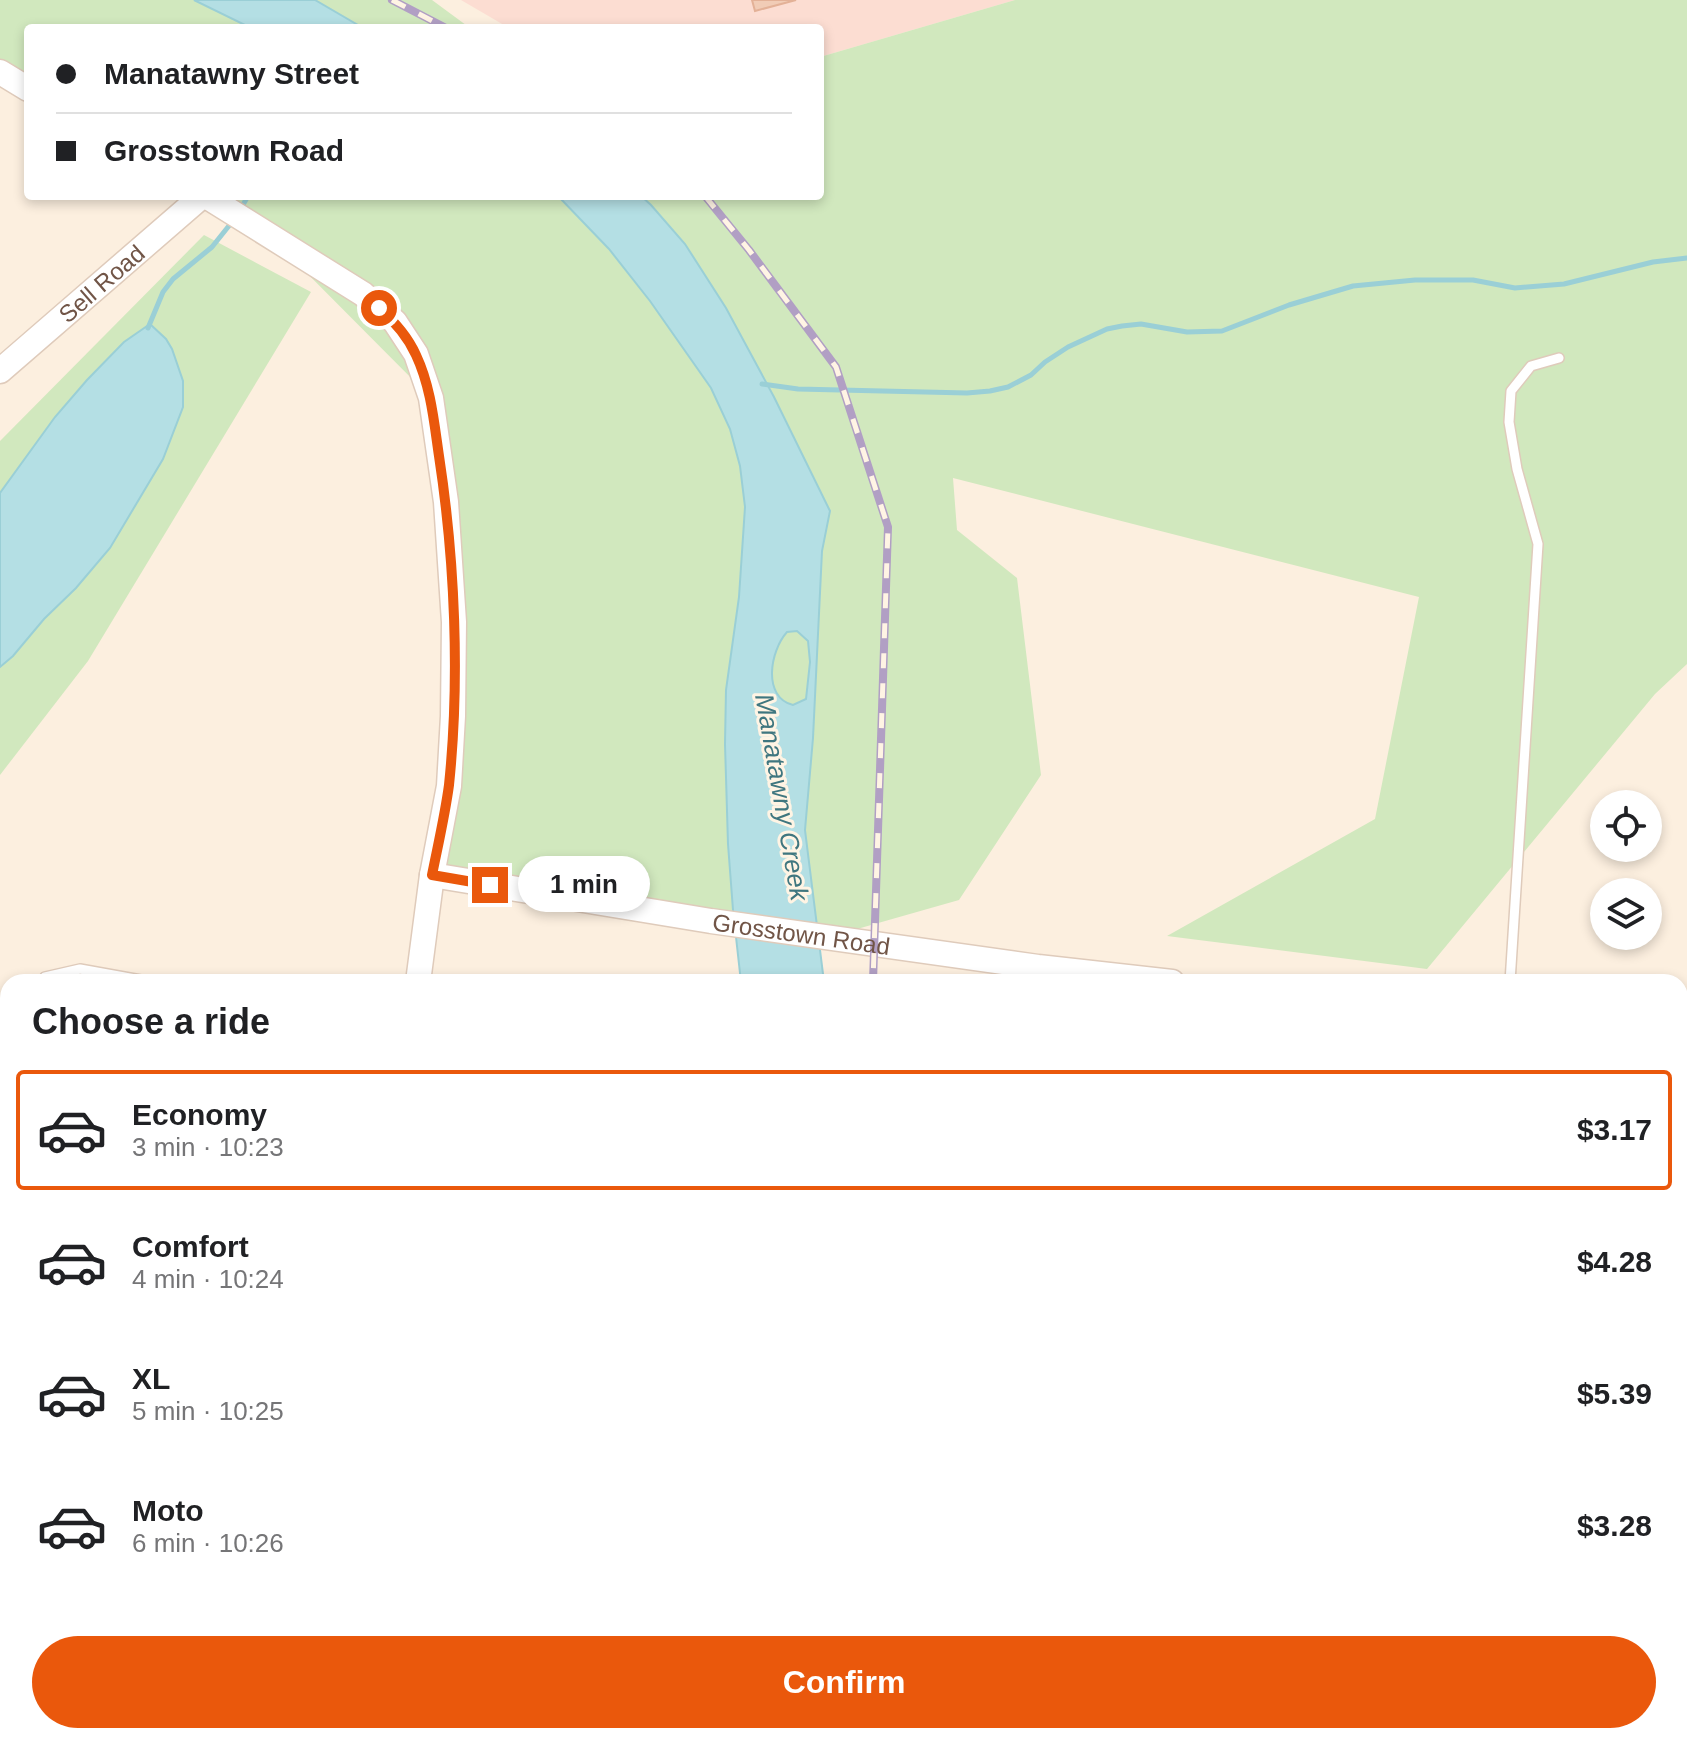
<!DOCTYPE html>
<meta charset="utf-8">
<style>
body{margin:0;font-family:Arial,sans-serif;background:#f6f6f6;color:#202124;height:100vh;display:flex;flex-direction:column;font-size:30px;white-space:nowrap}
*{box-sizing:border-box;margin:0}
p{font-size:26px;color:#757577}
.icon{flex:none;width:44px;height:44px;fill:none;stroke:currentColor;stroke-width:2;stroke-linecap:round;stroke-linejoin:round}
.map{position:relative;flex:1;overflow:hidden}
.panel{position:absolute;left:0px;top:974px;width:1688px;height:770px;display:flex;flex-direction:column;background:#fff;border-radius:24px 24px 0 0;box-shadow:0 4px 12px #0003}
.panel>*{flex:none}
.hud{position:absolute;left:24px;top:24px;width:800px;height:176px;border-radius:8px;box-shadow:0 4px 12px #0003;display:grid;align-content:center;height:176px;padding:0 32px;background:#fff}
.buttons{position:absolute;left:1590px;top:790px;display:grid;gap:16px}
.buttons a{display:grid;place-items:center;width:72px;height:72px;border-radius:50%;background:#fff;box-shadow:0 4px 12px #0003;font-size:40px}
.end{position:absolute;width:36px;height:36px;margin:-18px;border:10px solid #ea580c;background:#fff;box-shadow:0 0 0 4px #fff}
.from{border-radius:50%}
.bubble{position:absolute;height:56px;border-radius:28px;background:#fff;box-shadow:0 4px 12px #0003;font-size:26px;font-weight:700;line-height:56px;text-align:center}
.hud b{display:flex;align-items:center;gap:28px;height:76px;font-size:30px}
.hud b+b{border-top:2px solid #e0e0e0}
.hud i{width:20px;height:20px;background:#202124}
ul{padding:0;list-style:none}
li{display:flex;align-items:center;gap:24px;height:120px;margin:0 16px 12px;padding:0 16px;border:4px solid transparent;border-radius:8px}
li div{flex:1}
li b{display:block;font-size:30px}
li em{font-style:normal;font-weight:700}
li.selected{border-color:#ea580c}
li>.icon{width:72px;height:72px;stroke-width:1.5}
h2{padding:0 32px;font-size:36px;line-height:96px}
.cta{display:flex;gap:16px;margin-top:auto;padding:16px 32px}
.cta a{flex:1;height:92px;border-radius:48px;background:#ea580c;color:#fff;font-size:32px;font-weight:700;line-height:92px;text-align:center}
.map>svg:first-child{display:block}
</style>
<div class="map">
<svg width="1687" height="1743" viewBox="0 0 1687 1743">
<rect width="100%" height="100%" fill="#fcefdf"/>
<polygon fill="#fcddd2" points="461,0 1015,0 820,57 820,28 509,28"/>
<g fill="#d1e8be">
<polygon points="0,0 432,0 470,28 28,28 28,84 0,66"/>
<polygon points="1015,0 1687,0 1687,664 1655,694 1427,969 1167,936 1375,819 1419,597 953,478 957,530 1017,578 1041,775 959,900 829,937 432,875 454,622 431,398 268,234 207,196 820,196 820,57"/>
<polygon points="204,235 311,292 88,661 0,775 0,441"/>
<polygon points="812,1736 1080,1736 1079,1743 806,1743"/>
<polygon points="1117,1736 1643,1736 1687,1737 1687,1743 1117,1743"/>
</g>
<g fill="#b4dfe4" stroke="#9acfd6" stroke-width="2" fill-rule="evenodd">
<polygon points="194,0 315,0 363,28 251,28"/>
<path d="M558 196H641L651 205 685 244 726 308 774 397 830 511 822 551 813 738 805 830 824 982H741L733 910 728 844 725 744 726 690 739 597 745 507 740 466 730 429 711 388 650 301 609 249ZM797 631 808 641 810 662 806 699 793 705C762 697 770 651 787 632Z"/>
<polygon points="150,324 166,339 172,349 183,381 183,407 163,459 110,548 76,588 44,619 13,656 0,667 0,493 55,417 87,380 124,342"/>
</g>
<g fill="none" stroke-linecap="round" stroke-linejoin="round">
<g stroke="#9acfd6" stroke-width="5">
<polyline points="240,210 248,196"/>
<polyline points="148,328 163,292 173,279 212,247 232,222"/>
<polyline points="762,384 798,389 967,393 990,391 1008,387 1031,375 1045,362 1068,347 1107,329 1122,326 1141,324 1187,332 1222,331 1289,305 1353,286 1415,280 1473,280 1515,288 1564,284 1653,262 1687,258"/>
</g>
</g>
<polygon fill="#f1ccb6" stroke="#e3b197" stroke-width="2" points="752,0 796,0 755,11"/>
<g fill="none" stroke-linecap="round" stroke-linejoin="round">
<defs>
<g id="service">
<polyline points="45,982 45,977 80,969 152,982"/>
<polyline points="1510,982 1538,544 1517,469 1509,422 1511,391 1531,366 1559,358"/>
<polyline points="0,1072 8,1073"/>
<polyline points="1495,1736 1496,1743"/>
<polyline points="1545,1743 1555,1736"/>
</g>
<polyline id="minor" points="309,1743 310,1736"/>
<g id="tertiary">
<polyline points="0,72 28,89"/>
<polyline points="206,196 363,294 395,322 416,354 431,398 446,502 454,622 453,716 449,786 432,875 418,982"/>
<path id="s1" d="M0 371 202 196"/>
<path id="s2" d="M432 875 711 921 1038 967 1172 982"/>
<polyline points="1680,1020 1687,1020"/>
</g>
</defs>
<use href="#service" stroke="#dfcbbb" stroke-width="12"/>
<use href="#minor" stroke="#dfcbbb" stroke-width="21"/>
<use href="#tertiary" stroke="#dfcbbb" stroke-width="27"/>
<use href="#service" stroke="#fff" stroke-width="9"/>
<use href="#minor" stroke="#fff" stroke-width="18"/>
<use href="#tertiary" stroke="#fff" stroke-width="24"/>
<defs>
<g id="rail">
<polyline points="392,0 446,28"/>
<polyline points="705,196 749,250 836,367 888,527 873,982"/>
<polyline points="829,1743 831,1736"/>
</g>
</defs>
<use href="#rail" stroke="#b19fc4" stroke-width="8"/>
<use href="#rail" stroke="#fff4e4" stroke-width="5" stroke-dasharray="15" stroke-linecap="butt"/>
</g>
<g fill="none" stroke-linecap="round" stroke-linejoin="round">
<path stroke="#ea580c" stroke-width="10" d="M379 308C394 321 408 337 416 355 431 387 434 422 439 456 455 561 460 679 449 785 445 815 438 845 432 875L490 885"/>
</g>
<g text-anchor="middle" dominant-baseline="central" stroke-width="6" stroke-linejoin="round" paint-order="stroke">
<g font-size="24" fill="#715547" stroke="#fff4e4">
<text stroke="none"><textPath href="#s1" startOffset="134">Sell Road</textPath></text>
<text stroke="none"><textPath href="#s2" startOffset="374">Grosstown Road</textPath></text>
</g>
<g font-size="26" font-style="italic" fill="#3f767f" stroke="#fff4e4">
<text transform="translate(782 797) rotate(80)">Manatawny Creek</text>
</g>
</g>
</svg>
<div class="buttons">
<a><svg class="icon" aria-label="locate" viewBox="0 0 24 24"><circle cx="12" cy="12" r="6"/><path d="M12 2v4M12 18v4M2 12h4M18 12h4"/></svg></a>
<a><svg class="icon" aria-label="layers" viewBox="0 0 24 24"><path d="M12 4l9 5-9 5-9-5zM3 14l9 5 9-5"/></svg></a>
</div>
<i class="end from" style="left:379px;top:308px"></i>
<i class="end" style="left:490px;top:885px"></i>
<div class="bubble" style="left:518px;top:856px;width:132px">1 min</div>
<div class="hud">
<b><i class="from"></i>Manatawny Street</b>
<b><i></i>Grosstown Road</b>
</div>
<section class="panel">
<h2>Choose a ride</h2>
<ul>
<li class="selected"><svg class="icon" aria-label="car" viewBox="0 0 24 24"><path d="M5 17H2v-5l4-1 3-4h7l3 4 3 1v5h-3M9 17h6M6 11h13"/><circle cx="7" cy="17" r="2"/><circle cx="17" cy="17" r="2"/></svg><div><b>Economy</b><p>3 min · 10:23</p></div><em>$3.17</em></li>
<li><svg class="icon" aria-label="car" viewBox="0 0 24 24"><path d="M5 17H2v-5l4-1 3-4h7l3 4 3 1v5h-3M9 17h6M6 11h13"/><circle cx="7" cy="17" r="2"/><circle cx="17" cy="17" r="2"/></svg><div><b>Comfort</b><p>4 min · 10:24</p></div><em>$4.28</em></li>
<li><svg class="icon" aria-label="car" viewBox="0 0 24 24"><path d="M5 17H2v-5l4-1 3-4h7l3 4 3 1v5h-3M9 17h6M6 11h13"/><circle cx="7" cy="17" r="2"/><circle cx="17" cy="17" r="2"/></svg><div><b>XL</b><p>5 min · 10:25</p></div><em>$5.39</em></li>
<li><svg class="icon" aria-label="car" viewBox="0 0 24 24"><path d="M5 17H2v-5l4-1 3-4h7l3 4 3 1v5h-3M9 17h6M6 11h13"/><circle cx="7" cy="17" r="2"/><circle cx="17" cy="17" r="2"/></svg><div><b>Moto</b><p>6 min · 10:26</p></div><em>$3.28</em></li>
</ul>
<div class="cta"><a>Confirm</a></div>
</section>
</div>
